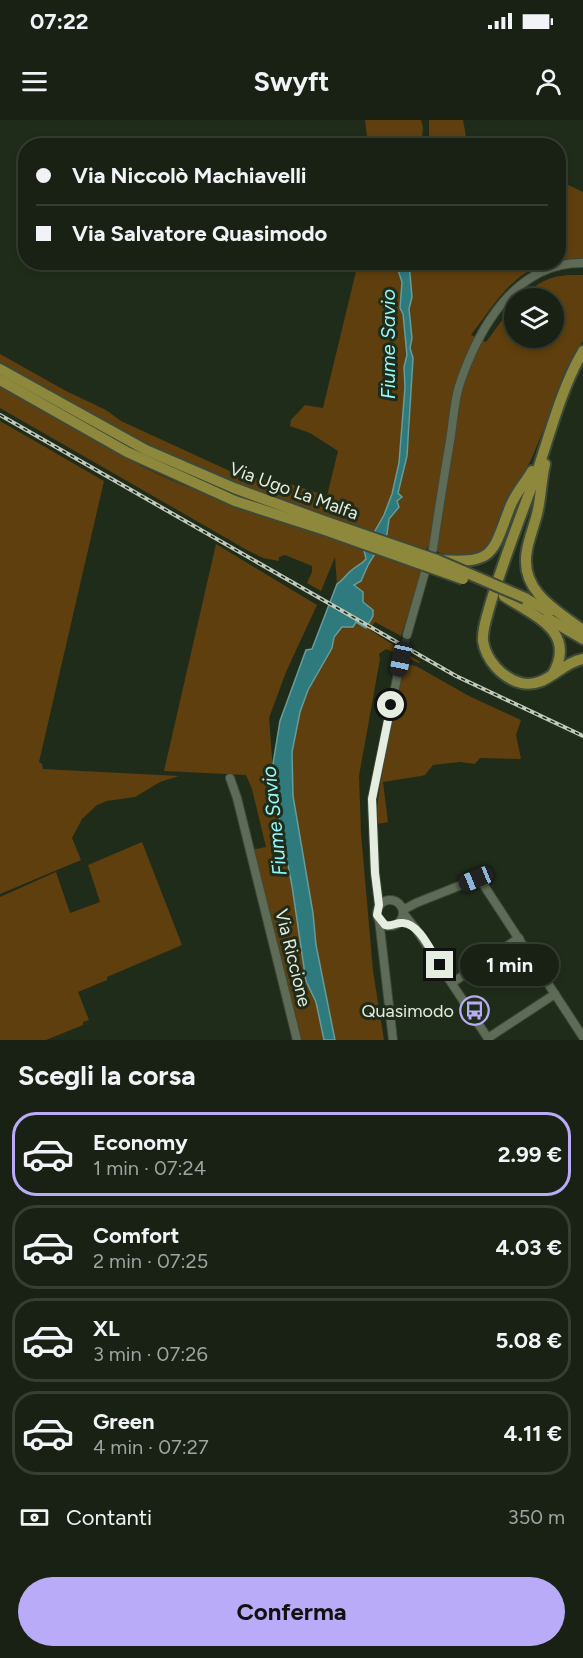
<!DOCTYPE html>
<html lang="it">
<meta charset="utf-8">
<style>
body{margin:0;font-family:Figtree,sans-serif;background:#252e22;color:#f1f3f6;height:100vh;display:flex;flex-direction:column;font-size:22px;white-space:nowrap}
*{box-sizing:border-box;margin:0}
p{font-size:20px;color:#9fa3a0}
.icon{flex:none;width:33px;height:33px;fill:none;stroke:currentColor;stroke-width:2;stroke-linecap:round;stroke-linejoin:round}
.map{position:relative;height:920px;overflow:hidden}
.drawer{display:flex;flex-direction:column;background:#182114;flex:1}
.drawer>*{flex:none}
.banner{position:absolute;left:18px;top:18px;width:548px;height:132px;border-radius:24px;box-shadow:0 3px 9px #0003,0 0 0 2px #363e34;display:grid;align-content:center;height:132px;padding:0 18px;background:#182114}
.buttons{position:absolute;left:504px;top:168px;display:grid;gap:12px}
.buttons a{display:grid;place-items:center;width:60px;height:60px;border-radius:50%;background:#182114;box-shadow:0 3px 9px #0003,0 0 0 2px #363e34;font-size:30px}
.end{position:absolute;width:27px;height:27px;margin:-14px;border:8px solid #e5ede1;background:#111;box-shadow:0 0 0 3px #111}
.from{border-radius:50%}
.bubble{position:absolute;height:42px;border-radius:21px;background:#182114;box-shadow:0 3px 9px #0003,0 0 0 2px #363e34;font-size:20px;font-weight:700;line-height:42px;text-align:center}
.car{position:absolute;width:18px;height:36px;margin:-18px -9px;border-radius:8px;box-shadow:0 0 4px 2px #0007;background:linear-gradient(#222 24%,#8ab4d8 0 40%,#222 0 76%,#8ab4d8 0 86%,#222 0)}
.banner b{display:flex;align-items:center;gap:21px;height:57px;font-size:22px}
.banner b+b{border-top:2px solid #363e34}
.banner i{width:15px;height:15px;background:#f1f3f6}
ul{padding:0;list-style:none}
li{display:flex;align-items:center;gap:18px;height:84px;margin:0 12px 9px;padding:0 6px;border:3px solid #363e34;border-radius:24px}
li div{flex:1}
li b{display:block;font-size:22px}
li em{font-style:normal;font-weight:700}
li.current{border-color:#b9abf7}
li>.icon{width:54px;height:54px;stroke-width:1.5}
h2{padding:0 18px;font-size:27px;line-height:72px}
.pay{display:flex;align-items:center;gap:15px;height:66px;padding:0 18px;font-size:22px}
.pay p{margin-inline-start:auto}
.action{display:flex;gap:12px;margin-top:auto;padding:12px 18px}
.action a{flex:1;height:69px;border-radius:36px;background:#b9abf7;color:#111;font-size:24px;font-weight:700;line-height:69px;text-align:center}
.status{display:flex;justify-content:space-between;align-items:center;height:42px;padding:0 30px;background:#182114;direction:ltr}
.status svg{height:16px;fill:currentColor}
header{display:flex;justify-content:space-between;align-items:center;height:78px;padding:0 18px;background:#182114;font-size:27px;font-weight:700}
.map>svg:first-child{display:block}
</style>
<div class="status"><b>07:22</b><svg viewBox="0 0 49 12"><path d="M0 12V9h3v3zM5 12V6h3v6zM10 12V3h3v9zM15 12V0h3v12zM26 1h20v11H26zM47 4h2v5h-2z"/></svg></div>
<header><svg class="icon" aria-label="menu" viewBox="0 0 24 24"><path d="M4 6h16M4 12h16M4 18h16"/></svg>Swyft<svg class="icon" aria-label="person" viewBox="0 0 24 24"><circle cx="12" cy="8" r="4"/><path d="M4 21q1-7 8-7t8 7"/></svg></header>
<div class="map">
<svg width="583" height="920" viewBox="0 0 583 920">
<rect width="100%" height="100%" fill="#202c1a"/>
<g fill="#5f3f0d">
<polygon points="365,0 421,0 423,8 421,25 368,25"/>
<polygon points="429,0 463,0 467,22 475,25 429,26"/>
<polygon points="558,60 583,72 583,138 558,140"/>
<path d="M358 143H400L398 150 402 162 400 188 403 194 407 235 404 247 405 267 399 343 392 374 384 395 364 430 366 439C362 444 358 445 353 449 346 454 344 460 337 464L335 437 321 471 307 463 312 452V446L285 435 279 437V441L263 438 247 430 0 288V265C47 292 94 323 143 347 198 374 256 393 314 412L322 394 241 366 149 328 0 244V234L66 271 106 290 121 301 245 358 278 360 327 376 338 331 310 313 290 306 291 300 305 285 323 288Z"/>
<path d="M409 143H549C511 152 493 187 471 215L486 222 514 184V218H554V178H519C544 159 551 154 583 155V221L575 232 531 340 504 387 491 422 477 435 451 436 426 428 415 475 401 516 375 502 370 510 420 542 419 543 386 529 379 534 380 539 359 656 361 713 373 851 384 920H335L316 825 313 793 293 676 292 632 300 592 308 570 332 528 334 517 342 507H353L356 502 366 507 373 490 363 482V472L353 465 361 461 368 445 387 414 389 399 399 388 397 381 409 318 413 238 410 228 412 218 409 189 412 177Z"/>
<polygon points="0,301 104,361 39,642 42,644 43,649 179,656 160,662 135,677 107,681 97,685 82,699 72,718 81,740 0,774"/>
<polygon points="216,424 317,485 286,552 269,598 275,676 292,766 306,861 316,882 324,920 299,920 252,730 266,727 252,669 246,655 164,651"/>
<polygon points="405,544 416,546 469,576 521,600 516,615 521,639 480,638 475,644 460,642 433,645 425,655 421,656 383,662 388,702 378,704 377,687 388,613"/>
<polygon points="142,722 182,825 107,857 107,860 78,872 89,900 83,902 83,905 46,920 0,920 0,777 56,752 70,793 100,782 88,745"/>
</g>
<path fill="#2f7a7d" stroke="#669c9b" stroke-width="1.5" d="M400 143H409L412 177 409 189 412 218 410 228 413 238 407 336 398 373 402 377 397 381 399 387 389 399 387 414 368 445 361 461 354 465 363 472V482L373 490V496L366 508 356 502 353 507H342L334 517 332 528 308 570 300 592 292 632 293 676 313 793 316 825 335 920H324L316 882 306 861 292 766 275 676 272 650 280 601 306 530 312 529 337 464C344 460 346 454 353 449 358 445 362 444 366 439L364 430 384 395 392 374 399 343 405 267 404 247 407 235 403 194 400 188 402 162 398 150Z"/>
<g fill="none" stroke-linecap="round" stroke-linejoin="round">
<polyline stroke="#3e4938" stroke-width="8" stroke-dasharray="8 4" stroke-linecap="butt" points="401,539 407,515"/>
<defs>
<g id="minor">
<path d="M433 429C438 393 444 357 450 321 453 303 454 283 459 266 478 209 515 142 583 143"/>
<polyline points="407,515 425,452"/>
<polyline points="230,658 237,678 297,920"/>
<circle cx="390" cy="793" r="13"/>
<polyline points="379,785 375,753 372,679 401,539"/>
<polyline points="403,790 416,783 479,758 583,917"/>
<polyline points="404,794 416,809 489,920"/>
<polyline points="379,799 393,920"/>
<polyline points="452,863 519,818"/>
<polyline points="488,918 555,874"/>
</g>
<g id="highway">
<path d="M583 231C561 269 550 314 536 355 520 398 503 441 490 485 487 497 482 509 483 521 486 540 502 558 521 563 546 569 560 543 583 539"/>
<polyline points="0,249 146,330 234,368 324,401"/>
<polyline points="0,260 127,332 235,381 325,410"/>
<path d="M545 344C541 361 541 378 537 394 534 406 529 418 527 430 519 470 555 490 583 510"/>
<path d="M438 440C495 444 492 434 510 387 515 374 525 363 532 351"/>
<path d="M504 476C534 496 577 511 553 554"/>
<polyline points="525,478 549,492"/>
<polyline points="547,498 583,519"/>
</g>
</defs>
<use href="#minor" stroke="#3e4939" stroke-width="10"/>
<use href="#highway" stroke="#3e4939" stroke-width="14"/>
<use href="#minor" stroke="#5e6c57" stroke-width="8"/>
<use href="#highway" stroke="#8d883b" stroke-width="10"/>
<defs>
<polyline id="rail" points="0,295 456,556 583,616"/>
</defs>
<use href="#rail" stroke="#c0c9bc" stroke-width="4"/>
<use href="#rail" stroke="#202c1a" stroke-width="1.5" stroke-dasharray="4.5" stroke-linecap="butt"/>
<defs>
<g id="highway-bridge">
<polyline points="324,401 437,440 525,478"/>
<polyline points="325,410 463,459"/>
</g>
</defs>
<use href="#highway-bridge" stroke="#3e4939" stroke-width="14" stroke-linecap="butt"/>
<use href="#highway-bridge" stroke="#8d883b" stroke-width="10"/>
</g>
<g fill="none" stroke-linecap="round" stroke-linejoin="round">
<path stroke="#e5ede1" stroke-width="8" d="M391 585 372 679 375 753 379 785 377 795 385 805C392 807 396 802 403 803 420 804 431 832 440 845"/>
</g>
<defs>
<symbol id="bus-ring" viewBox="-11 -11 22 22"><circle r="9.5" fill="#202c1a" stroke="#b9abf7" stroke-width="1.5"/><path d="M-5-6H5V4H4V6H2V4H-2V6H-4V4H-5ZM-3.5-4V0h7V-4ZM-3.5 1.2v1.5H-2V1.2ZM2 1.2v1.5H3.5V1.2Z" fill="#b9abf7"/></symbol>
</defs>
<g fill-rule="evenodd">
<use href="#bus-ring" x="458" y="874" width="33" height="33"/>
</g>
<g text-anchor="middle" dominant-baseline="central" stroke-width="6" stroke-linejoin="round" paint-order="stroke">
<g font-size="18" fill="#e5ede1" stroke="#202c1a">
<text transform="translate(294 371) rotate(20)">Via Ugo La Malfa</text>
<text transform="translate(293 838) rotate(76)">Via Riccione</text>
</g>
<g font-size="18" fill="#e5ede1" stroke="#202c1a" text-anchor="end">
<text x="454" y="891">Quasimodo</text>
</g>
<g font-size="20" font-style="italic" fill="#97f6fa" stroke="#202c1a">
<text transform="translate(388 224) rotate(-90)">Fiume Savio</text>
<text transform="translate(274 701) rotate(-96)">Fiume Savio</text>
</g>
</g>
</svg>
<div class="buttons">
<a><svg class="icon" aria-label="layers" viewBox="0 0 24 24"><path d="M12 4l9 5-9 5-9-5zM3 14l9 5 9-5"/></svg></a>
</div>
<i class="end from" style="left:391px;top:585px"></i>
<i class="end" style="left:440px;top:845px"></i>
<div class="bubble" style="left:460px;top:824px;width:99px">1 min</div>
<i class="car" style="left:401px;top:539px;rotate:192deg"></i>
<i class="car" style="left:476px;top:759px;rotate:248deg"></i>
<div class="banner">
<b><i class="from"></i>Via Niccolò Machiavelli</b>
<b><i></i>Via Salvatore Quasimodo</b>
</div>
</div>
<section class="drawer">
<h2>Scegli la corsa</h2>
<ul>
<li class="current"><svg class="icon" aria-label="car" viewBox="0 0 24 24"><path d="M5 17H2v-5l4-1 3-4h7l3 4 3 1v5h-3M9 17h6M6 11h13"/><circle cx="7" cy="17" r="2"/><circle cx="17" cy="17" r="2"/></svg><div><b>Economy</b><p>1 min · 07:24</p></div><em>2.99 €</em></li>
<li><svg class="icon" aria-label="car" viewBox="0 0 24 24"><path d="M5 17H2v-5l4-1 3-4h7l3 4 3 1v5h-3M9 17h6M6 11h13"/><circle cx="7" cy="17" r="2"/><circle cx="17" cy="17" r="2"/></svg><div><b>Comfort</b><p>2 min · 07:25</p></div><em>4.03 €</em></li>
<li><svg class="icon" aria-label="car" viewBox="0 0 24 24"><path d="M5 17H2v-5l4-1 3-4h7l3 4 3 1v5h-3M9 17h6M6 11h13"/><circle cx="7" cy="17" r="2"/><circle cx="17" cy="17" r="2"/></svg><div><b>XL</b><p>3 min · 07:26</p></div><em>5.08 €</em></li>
<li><svg class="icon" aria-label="car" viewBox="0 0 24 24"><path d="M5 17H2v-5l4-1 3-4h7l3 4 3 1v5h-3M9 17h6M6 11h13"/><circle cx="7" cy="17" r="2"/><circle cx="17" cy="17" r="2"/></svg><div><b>Green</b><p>4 min · 07:27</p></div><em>4.11 €</em></li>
</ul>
<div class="pay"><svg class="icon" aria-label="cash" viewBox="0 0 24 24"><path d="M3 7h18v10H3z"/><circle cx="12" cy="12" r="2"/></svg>Contanti<p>350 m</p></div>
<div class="action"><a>Conferma</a></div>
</section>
